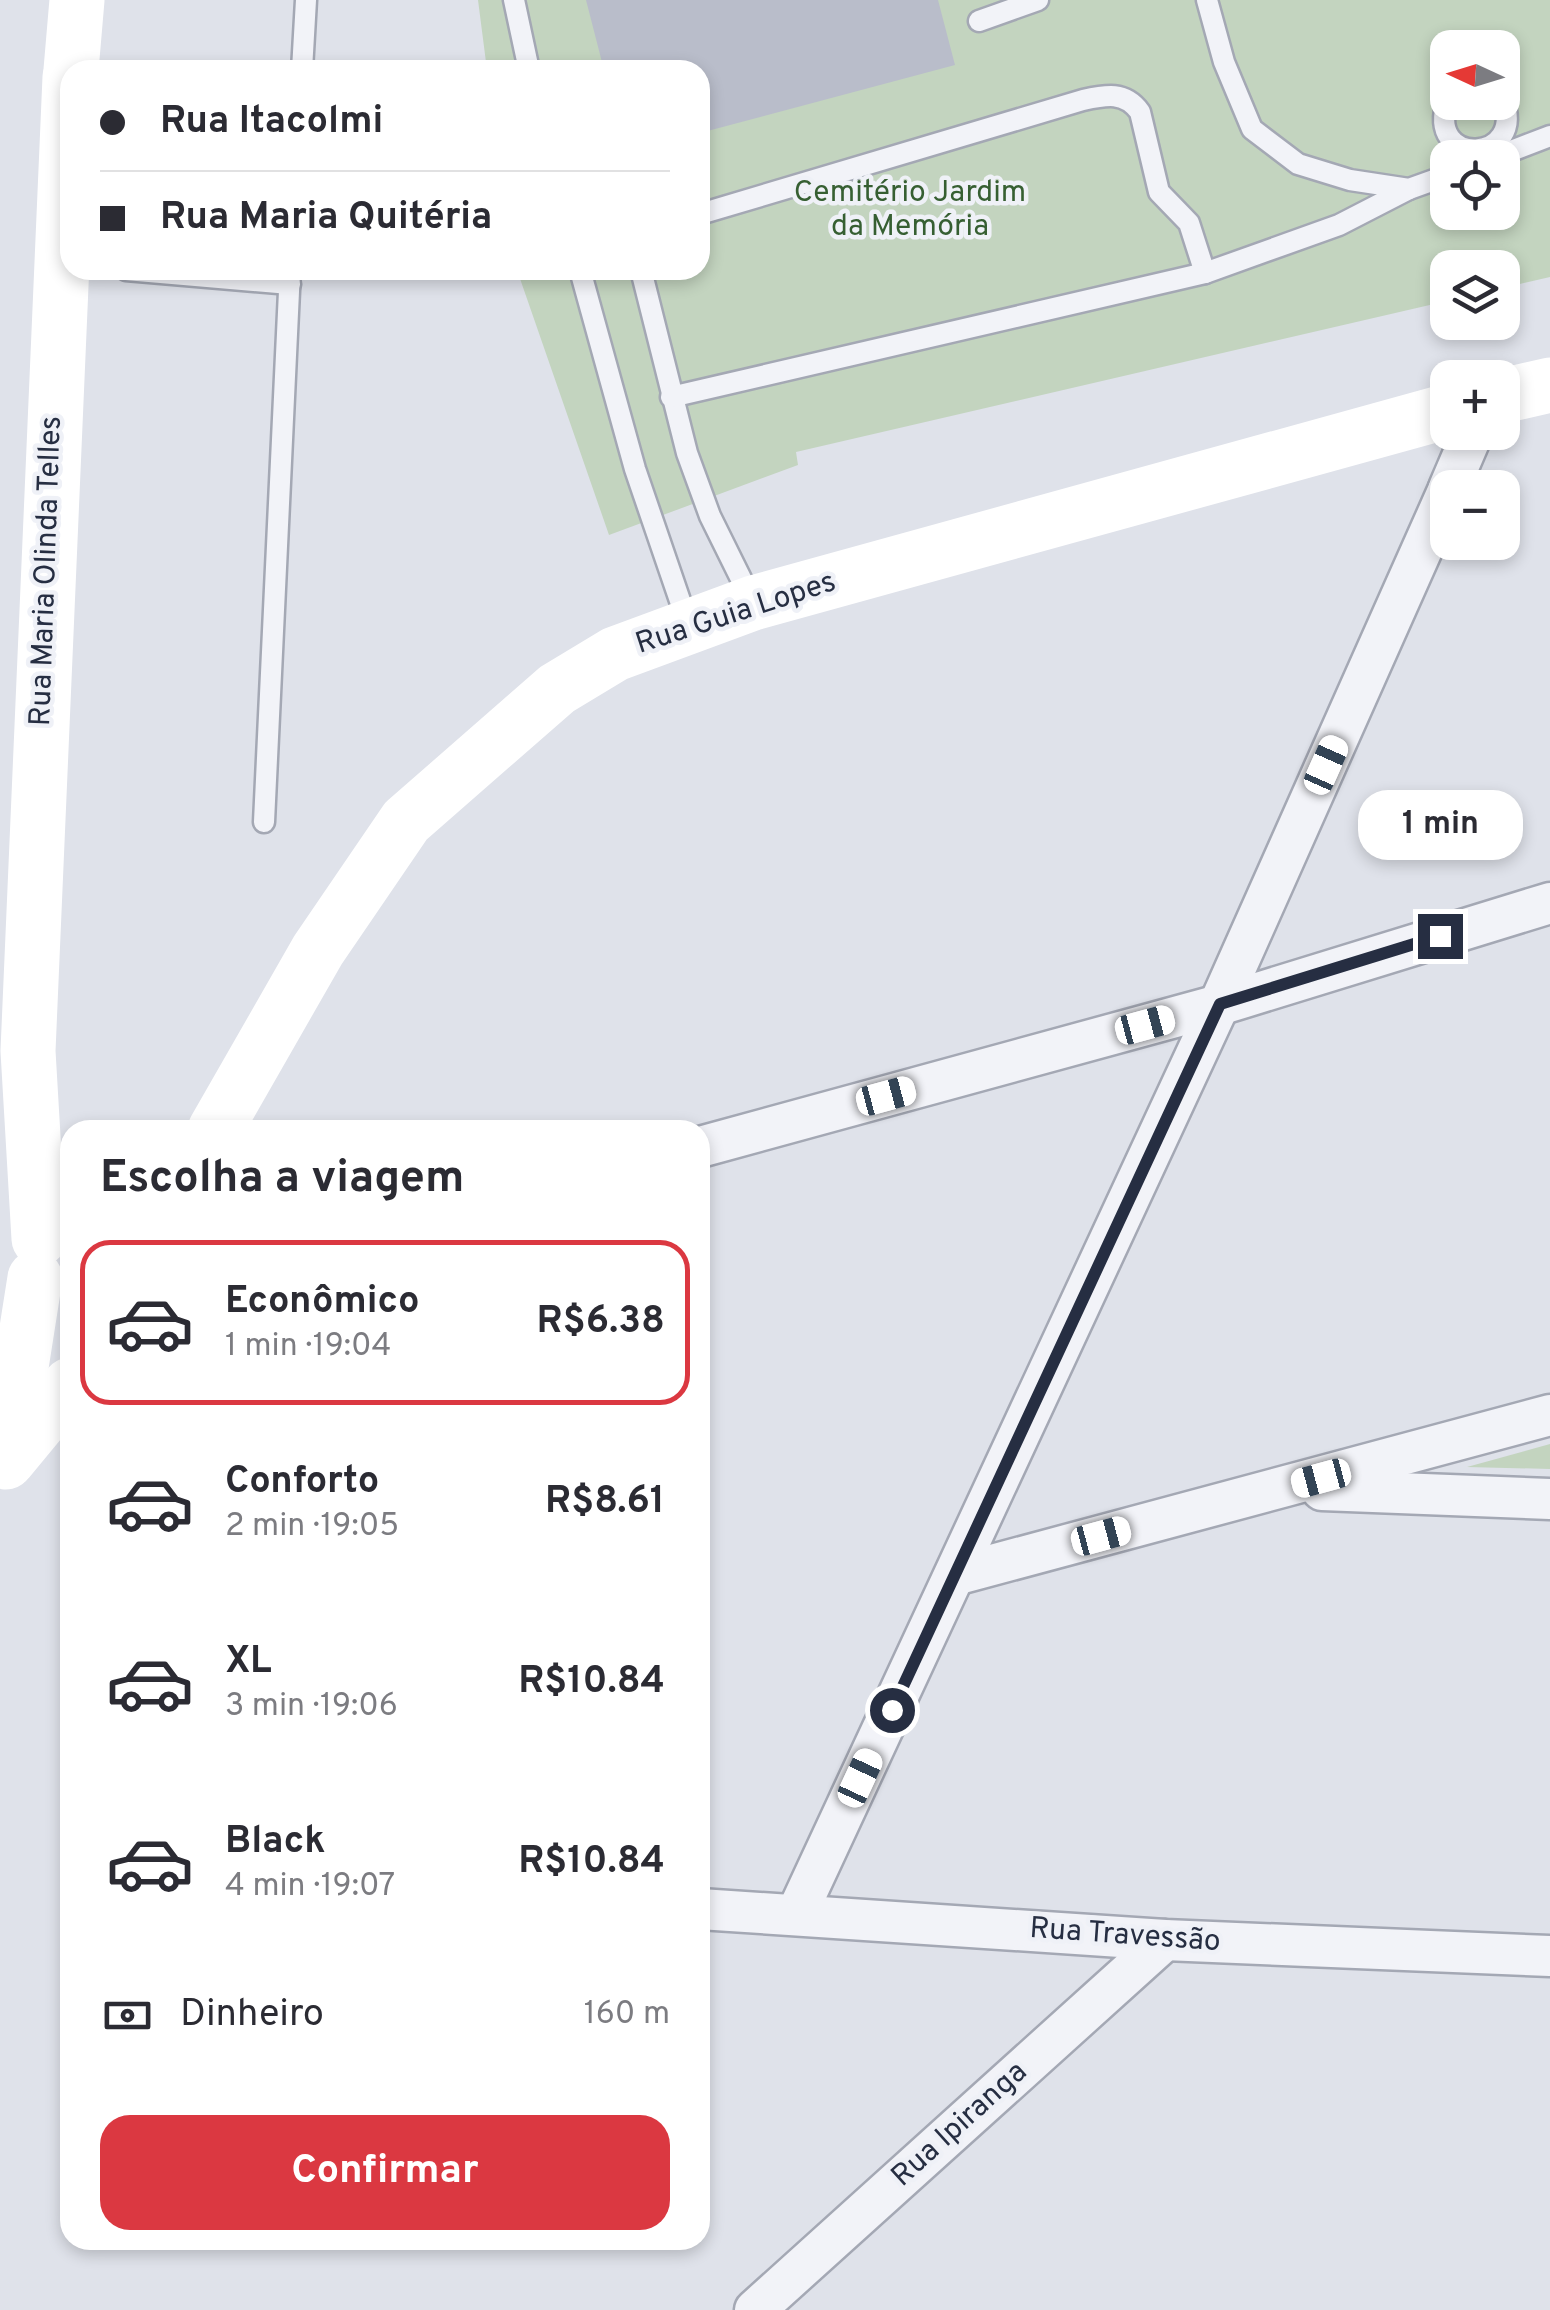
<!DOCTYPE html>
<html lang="pt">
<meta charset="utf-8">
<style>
body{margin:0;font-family:Overpass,sans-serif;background:#f7f7f7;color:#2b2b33;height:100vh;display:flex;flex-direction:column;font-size:38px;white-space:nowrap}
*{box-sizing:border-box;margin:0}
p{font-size:32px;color:#7c7c81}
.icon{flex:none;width:55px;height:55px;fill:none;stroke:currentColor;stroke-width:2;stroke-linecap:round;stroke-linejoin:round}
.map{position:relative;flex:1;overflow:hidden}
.details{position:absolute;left:60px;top:1120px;width:650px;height:1130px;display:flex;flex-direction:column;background:#fff;border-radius:30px;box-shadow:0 5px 15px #0003}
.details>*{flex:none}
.hud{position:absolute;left:60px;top:60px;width:650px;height:220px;border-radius:30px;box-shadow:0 5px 15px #0003;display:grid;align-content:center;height:220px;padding:0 40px;background:#fff}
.needle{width:65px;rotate:274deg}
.fabs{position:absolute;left:1430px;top:30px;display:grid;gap:20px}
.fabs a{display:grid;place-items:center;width:90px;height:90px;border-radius:20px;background:#fff;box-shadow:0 5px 15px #0003;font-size:50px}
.end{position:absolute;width:45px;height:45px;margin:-22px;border:12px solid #262e42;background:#fff;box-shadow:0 0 0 5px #fff}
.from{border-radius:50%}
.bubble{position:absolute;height:70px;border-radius:30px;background:#fff;box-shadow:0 5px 15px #0003;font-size:32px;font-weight:700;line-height:70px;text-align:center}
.car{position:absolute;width:30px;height:60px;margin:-30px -15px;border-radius:12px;box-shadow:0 0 8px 2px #0007;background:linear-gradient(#fff 24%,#345 0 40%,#fff 0 76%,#345 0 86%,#fff 0)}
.hud b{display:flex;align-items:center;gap:35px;height:95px;font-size:38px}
.hud b+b{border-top:2px solid #e1e1e2}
.hud i{width:25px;height:25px;background:#2b2b33}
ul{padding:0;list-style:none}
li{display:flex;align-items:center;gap:30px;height:165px;margin:0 20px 15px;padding:0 20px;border:5px solid transparent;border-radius:30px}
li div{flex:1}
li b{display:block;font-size:38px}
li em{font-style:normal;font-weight:700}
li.selected{border-color:#db3841}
li>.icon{width:90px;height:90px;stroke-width:1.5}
h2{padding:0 40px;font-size:45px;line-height:120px}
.pay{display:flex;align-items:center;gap:25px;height:110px;padding:0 40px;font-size:38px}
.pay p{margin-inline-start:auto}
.button{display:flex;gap:20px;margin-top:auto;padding:20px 40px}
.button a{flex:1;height:115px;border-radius:30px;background:#db3841;color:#fff;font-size:40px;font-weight:700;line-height:115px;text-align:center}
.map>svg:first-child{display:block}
</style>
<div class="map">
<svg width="1550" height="2310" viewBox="0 0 1550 2310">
<rect width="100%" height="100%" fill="#dfe2ea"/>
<g fill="#c3d4bf" fill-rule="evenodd">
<path d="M478 0H1550V277L1503 288 1502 268H1448L1447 301 796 452 798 465 609 535 517 270H700V70H487ZM1448 48H1502V102H1448ZM1448 158H1502V212H1448Z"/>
<polygon points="1550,1444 1550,1469 1467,1467"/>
</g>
<polygon fill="#b9bdca" points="586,0 938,0 955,65 700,133 700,70 604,70"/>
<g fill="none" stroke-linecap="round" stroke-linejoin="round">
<defs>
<g id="lane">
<polyline points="514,0 529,70"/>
<polyline points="1207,0 1224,62 1252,129 1298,164 1350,180 1409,189 1448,175"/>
<polyline points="979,21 1038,0"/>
<polyline points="302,70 306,0"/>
<path d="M1448 99C1423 170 1530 163 1502 98"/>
<polyline points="1493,158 1550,136"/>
<path d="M700 214 1083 100C1106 95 1125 91 1140 112L1159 192 1189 223 1205 273"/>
<polyline points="126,270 290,284"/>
<polyline points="580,270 635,469 688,624"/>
<polyline points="641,270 687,453 710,516 752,601"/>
<polyline points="671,397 1205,273 1339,225 1409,189"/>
<polyline points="264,822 290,270"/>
</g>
<g id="street">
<polyline points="1449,488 1473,432"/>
<polyline points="700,1147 1219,1005 1550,903"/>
<polyline points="1322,1490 1550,1499"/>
<polyline points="955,1575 1550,1415"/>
<polyline points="700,1909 1165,1940 1550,1956"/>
<polyline points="797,1913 1219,1005 1448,491"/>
<polyline points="755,2310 1165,1940"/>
</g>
</defs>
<use href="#lane" stroke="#a4a8b4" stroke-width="25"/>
<use href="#street" stroke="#a4a8b4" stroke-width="45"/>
<use href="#lane" stroke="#f2f3f8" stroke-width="20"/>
<use href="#street" stroke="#f2f3f8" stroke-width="40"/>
<g stroke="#fff" stroke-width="55">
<polyline points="71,70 77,0"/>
<polyline points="1502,396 1550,385"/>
<polyline points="215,1130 318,950 406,821 557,689 615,654 753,603 1448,411"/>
<polyline points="39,1239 28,1051 70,77"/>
<polyline points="8,1460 70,1385"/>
<polyline points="6,1462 35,1278"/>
</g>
</g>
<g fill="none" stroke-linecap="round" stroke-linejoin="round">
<polyline stroke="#262e42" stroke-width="12" points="892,1710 1220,1004 1440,936"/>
</g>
<g text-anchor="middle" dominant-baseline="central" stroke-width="9" stroke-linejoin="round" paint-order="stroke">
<g font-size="30" fill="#365f32" stroke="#eff1f7">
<text x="910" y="193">Cemitério Jardim<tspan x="910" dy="34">da Memória</tspan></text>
</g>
<g font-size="30" fill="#262e42" stroke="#eff1f7">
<text transform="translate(47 571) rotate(-88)">Rua Maria Olinda Telles</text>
<text transform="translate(736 614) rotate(-18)">Rua Guia Lopes</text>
<text transform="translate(1125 1936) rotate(4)">Rua Travessão</text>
<text transform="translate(960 2125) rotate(-42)">Rua Ipiranga</text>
</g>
</g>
</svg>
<div class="fabs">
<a><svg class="needle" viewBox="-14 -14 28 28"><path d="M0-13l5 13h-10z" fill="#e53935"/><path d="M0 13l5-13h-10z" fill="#7c7c81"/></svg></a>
<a><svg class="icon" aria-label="locate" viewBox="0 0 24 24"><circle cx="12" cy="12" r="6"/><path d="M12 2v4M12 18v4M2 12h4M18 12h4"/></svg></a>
<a><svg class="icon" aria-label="layers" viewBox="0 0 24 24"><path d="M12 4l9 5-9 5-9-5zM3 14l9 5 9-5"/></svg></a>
<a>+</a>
<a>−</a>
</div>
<i class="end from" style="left:892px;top:1710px"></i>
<i class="end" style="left:1440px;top:936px"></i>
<div class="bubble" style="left:1358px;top:790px;width:165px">1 min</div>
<i class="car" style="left:1326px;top:765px;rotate:24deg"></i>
<i class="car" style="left:1145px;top:1025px;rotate:75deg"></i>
<i class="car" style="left:886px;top:1096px;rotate:75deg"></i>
<i class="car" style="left:1321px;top:1478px;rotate:255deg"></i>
<i class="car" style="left:1101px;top:1536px;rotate:75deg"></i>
<i class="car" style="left:860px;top:1778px;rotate:25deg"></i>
<div class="hud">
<b><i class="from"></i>Rua Itacolmi</b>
<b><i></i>Rua Maria Quitéria</b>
</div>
<section class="details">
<h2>Escolha a viagem</h2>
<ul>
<li class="selected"><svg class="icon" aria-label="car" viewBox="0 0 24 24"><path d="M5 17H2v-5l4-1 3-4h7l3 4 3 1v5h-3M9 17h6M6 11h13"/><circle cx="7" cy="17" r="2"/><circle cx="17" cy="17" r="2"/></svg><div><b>Econômico</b><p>1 min · 19:04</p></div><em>R$6.38</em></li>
<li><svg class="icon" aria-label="car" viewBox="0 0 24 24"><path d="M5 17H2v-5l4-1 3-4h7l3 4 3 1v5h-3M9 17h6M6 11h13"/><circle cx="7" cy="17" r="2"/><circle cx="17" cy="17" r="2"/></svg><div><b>Conforto</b><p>2 min · 19:05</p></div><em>R$8.61</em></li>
<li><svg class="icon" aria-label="car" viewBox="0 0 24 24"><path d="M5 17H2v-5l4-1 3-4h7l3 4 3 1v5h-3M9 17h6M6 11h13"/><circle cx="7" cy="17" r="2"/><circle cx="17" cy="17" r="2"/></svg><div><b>XL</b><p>3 min · 19:06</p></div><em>R$10.84</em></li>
<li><svg class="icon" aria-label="car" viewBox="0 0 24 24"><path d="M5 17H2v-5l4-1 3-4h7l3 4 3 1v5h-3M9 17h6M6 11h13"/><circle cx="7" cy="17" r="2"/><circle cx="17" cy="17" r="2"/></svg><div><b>Black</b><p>4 min · 19:07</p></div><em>R$10.84</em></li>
</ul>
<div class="pay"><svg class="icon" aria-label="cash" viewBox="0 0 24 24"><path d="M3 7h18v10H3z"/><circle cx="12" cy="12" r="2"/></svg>Dinheiro<p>160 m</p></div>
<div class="button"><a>Confirmar</a></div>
</section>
</div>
